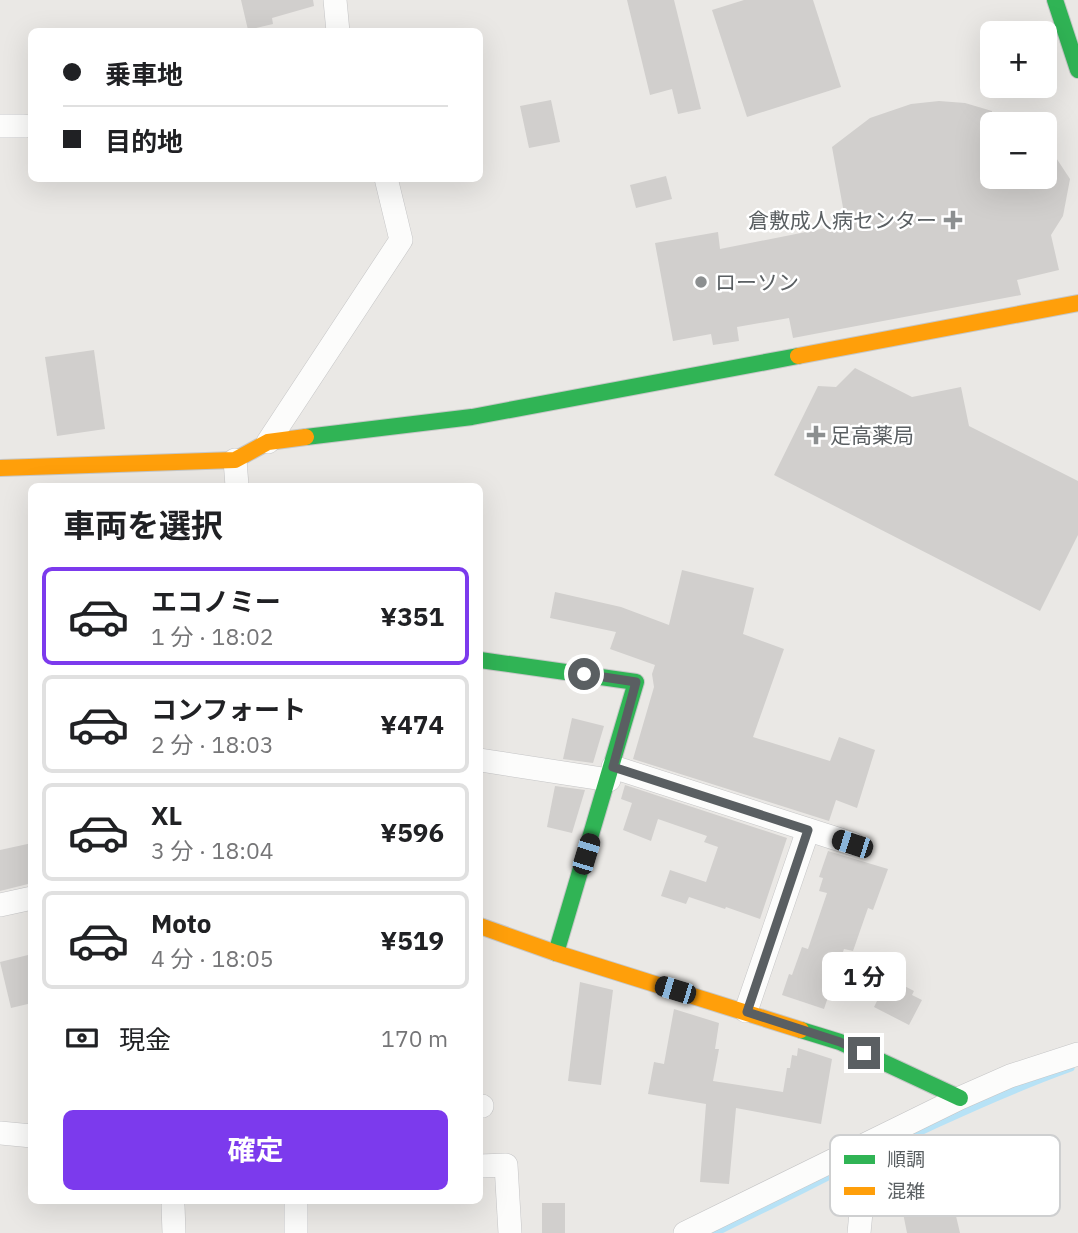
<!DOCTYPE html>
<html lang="ja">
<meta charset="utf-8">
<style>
body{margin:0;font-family:"IBM Plex Sans","Noto Sans JP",sans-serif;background:#f2f2f2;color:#202124;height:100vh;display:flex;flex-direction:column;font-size:26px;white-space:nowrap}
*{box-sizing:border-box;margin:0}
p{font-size:23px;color:#757577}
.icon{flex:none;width:38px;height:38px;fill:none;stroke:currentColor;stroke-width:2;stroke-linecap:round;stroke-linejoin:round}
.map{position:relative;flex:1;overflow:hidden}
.side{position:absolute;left:28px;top:483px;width:455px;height:721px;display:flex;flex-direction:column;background:#fff;border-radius:10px;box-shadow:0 7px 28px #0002}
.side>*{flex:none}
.guide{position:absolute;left:28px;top:28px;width:455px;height:154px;border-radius:10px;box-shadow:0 7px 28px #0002;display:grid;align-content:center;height:154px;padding:0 35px;background:#fff}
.fabs{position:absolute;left:980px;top:21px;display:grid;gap:14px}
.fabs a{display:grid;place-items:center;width:77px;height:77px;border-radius:10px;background:#fff;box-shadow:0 7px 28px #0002;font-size:35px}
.end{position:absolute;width:32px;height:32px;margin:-16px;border:9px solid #5a5f62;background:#fff;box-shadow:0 0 0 4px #fff}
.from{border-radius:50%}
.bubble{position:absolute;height:49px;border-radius:10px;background:#fff;box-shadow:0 7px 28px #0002;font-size:23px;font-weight:700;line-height:49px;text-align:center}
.car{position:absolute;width:21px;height:42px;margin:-21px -10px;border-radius:9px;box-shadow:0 0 5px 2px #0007;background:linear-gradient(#222 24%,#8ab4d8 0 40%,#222 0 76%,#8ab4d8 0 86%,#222 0)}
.guide b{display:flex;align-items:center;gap:24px;height:66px;font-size:26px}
.guide b+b{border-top:2px solid #e0e0e0}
.guide i{width:18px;height:18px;background:#202124}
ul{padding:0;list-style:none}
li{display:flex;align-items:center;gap:21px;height:98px;margin:0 14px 10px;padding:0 21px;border:4px solid #e0e0e0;border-radius:10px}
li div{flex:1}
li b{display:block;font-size:26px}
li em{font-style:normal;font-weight:700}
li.active{border-color:#7c3aed}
li>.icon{width:63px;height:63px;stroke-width:1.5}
h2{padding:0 35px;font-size:32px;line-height:84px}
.pay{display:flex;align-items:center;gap:18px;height:77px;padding:0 35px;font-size:26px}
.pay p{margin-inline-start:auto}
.primary-button{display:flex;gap:14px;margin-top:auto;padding:14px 35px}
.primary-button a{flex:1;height:80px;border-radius:10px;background:#7c3aed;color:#fff;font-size:28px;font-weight:700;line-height:80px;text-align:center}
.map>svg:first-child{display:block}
</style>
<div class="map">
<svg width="1078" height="1233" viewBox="0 0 1078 1233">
<rect width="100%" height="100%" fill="#eae8e5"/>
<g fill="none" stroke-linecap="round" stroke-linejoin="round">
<path stroke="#b7e2f6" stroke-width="7" d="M715 1233C831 1177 950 1112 1071 1068"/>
</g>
<g fill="#d1cfcd">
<polygon points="241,0 313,0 314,6 272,18 273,24 248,30"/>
<polygon points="627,0 674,0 701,109 678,114 672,89 650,95"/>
<polygon points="744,0 813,0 841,87 747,117 712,10"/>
<polygon points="551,100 560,142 529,148 520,106"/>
<polygon points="939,101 965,103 992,111 992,177 1045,177 1045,141 1070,179 1063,216 1051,235 1059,270 1017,280 1021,295 793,338 789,318 737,327 739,341 713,345 711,334 673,341 655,243 718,232 720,249 846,224 832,147 870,118 911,104"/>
<polygon points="666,176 672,199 636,208 630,185"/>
<polygon points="94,350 105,429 57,436 45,357"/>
<polygon points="855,368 912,397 961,387 969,426 1078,481 1078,535 1040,611 774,475 818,386 836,387"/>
<polygon points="682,570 754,588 743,634 784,649 753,737 830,761 839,737 875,750 857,808 836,800 829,821 633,759 654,687 652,674 655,665 610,649 616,632 550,618 555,592 621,607 669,625"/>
<polygon points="572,718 604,726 593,763 563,759"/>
<polygon points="625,785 787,838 760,919 726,907 725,909 689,897 686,904 661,896 670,870 706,882 718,847 704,842 707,836 658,819 651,841 623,830 632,803 621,799"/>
<polygon points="555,786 585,790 572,833 547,827"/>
<polygon points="32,843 32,883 0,891 0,850"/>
<polygon points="828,851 888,869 873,910 868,908 853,951 844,949 824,1009 782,995 789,974 792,975 802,947 808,949 827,893 819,891 823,878 819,877"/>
<polygon points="32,954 32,1003 11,1008 0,962"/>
<polygon points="885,976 914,991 912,995 922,1000 909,1025 874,1007 880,995 876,994"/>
<polygon points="580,982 613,990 601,1085 568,1081"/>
<polygon points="674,1009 719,1023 715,1049 719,1049 713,1081 783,1092 787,1068 790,1068 792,1055 797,1056 798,1048 832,1059 821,1124 736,1108 729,1184 700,1182 706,1104 648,1094 654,1062 664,1064"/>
<polygon points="935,1162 940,1184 978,1174 983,1192 952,1199 960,1233 907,1233 903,1213 942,1204 939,1202 913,1208 909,1191 914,1190 905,1186 901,1170"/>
<rect x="542" y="1203" width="23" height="30"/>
</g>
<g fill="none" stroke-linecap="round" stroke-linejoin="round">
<defs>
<g id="street">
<polyline points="335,0 338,32"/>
<polyline points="0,126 24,126"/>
<polyline points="268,442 401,240 386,178"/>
<polyline points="235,460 237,486"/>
<polyline points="480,760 609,780"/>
<polyline points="613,767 853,844"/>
<polyline points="0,905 32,898"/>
<polyline points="746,1011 808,830"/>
<polyline points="480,1106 482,1106"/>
<polyline points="0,1133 32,1136"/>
<polyline points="859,1147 865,1171 859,1233"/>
<polyline points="480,1166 506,1165 510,1233"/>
<polyline points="173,1205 174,1233"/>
<polyline points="296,1233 296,1200"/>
<polyline points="685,1233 960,1098 1010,1076 1078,1054"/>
</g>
<g id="fast">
<polyline points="1055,0 1078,70"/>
<polyline points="306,437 472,417 798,356"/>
<polyline points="480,660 636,682 556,953"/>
<polyline points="801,1030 840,1042 960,1098"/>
</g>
<g id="slow">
<polyline points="798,356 1078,303"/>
<polyline points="0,468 235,460 268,442 306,437"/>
<polyline points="480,926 556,953 801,1030"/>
</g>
</defs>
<use href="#street" stroke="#c5c5c6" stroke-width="24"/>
<use href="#fast" stroke="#c6c7c7" stroke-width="18"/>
<use href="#slow" stroke="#c6c7c7" stroke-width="18"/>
<use href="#street" stroke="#fcfcfb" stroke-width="23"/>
<use href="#fast" stroke="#30b455" stroke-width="16"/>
<use href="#slow" stroke="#ff9f0a" stroke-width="16"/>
</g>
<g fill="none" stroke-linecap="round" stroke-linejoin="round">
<polyline stroke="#5a5f62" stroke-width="9" points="584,674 636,682 613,767 808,830 747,1012 840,1042 864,1053"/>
</g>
<g fill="#8c8f90" stroke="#fff" stroke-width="2.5">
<path d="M949.5 209.5h7v7h7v7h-7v7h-7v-7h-7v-7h7z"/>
<circle cx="701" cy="282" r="7"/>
<path d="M812.5 424.5h7v7h7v7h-7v7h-7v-7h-7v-7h7z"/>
</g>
<g text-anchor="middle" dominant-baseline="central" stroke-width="5" stroke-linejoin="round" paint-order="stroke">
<g font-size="21" fill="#5a5f62" stroke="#fff" text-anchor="start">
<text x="937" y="220" text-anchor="end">倉敷成人病センター</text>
<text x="715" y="282">ローソン</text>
<text x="830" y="435">足高薬局</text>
</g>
</g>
<rect x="830" y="1135" width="230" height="81" rx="10" fill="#fff" stroke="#cecfd0" stroke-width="2"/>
<rect x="844" y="1155" width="31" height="9" fill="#30b455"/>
<rect x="844" y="1187" width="31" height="8" fill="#ff9f0a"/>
<g font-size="19" fill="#5a5f62">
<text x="887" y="1166">順調</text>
<text x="887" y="1198">混雑</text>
</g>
</svg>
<div class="fabs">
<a>+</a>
<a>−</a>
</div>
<i class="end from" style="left:584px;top:674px"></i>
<i class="end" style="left:864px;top:1053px"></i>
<div class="bubble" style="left:822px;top:952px;width:84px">1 分</div>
<i class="car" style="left:852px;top:844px;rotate:288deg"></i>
<i class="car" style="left:586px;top:854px;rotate:17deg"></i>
<i class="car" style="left:675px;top:990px;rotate:287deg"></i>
<div class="guide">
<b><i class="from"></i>乗車地</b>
<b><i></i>目的地</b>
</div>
<section class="side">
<h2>車両を選択</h2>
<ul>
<li class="active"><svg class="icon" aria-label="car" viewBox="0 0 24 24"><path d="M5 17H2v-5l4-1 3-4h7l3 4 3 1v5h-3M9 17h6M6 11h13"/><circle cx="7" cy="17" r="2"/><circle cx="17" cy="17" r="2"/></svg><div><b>エコノミー</b><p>1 分 · 18:02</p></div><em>¥351</em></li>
<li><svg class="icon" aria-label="car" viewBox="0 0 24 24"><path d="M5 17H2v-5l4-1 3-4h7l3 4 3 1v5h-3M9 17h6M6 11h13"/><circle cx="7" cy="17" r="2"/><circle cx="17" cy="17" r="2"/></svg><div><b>コンフォート</b><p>2 分 · 18:03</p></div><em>¥474</em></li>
<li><svg class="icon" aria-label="car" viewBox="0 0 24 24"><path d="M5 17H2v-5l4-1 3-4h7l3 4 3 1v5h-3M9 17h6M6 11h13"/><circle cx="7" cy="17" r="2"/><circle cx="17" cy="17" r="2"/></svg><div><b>XL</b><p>3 分 · 18:04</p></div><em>¥596</em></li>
<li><svg class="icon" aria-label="car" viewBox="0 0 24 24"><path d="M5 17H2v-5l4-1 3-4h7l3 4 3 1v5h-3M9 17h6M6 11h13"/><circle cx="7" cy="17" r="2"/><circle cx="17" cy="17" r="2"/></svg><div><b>Moto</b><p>4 分 · 18:05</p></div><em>¥519</em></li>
</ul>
<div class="pay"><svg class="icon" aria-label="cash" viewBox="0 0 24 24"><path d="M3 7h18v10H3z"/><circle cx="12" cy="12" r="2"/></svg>現金<p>170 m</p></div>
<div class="primary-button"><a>確定</a></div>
</section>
</div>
